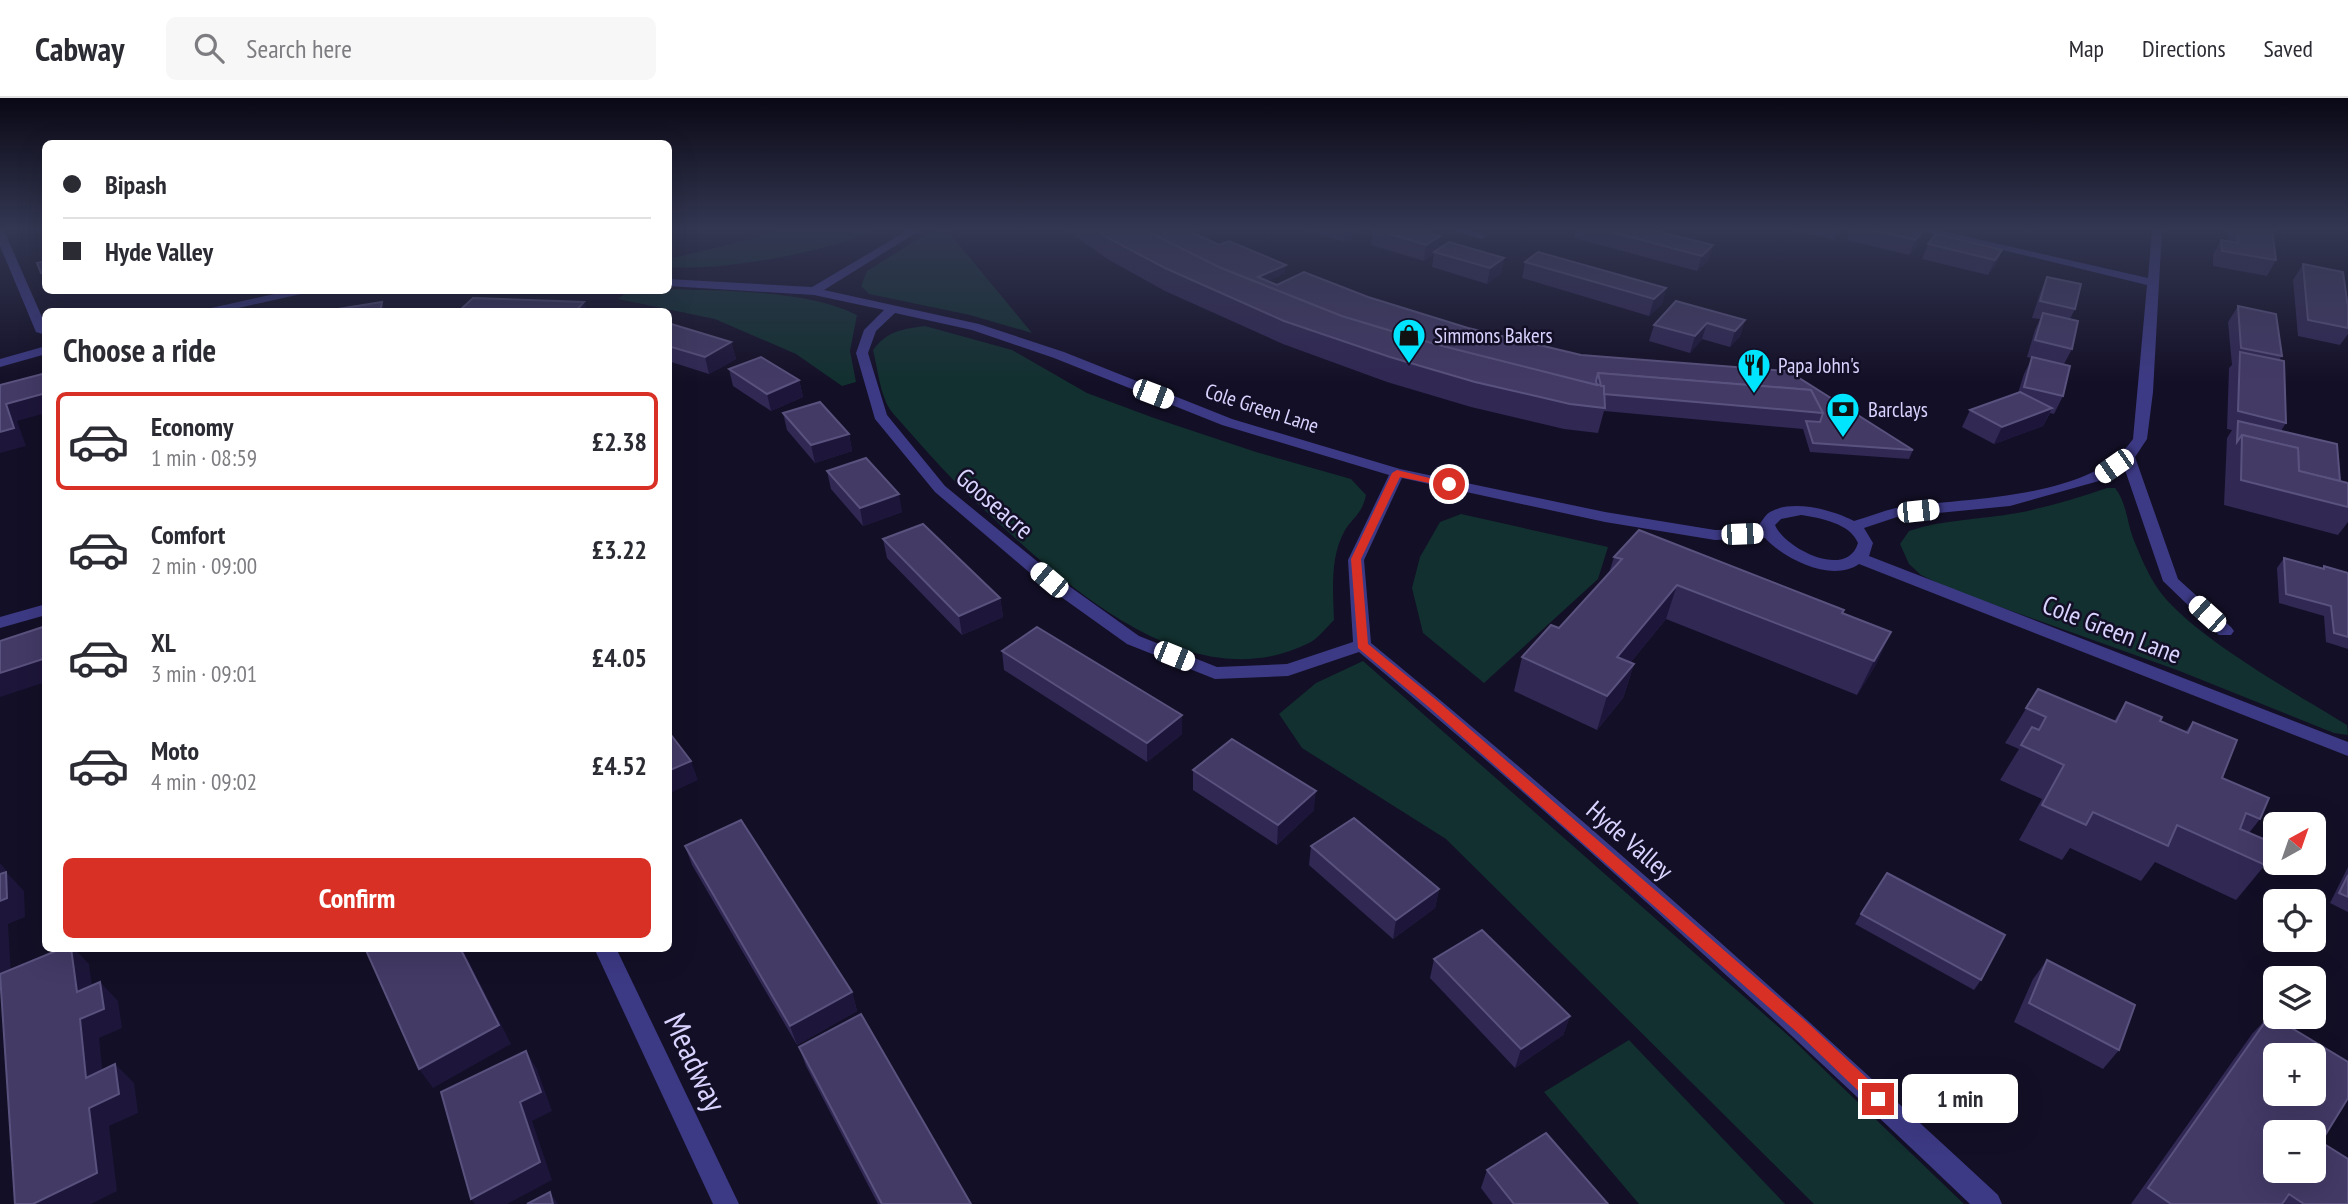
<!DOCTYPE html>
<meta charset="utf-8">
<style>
body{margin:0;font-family:"PT Sans Narrow",sans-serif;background:#f7f7f7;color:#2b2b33;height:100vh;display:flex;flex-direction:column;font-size:26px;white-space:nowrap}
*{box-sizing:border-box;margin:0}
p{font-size:23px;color:#7c7c81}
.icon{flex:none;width:38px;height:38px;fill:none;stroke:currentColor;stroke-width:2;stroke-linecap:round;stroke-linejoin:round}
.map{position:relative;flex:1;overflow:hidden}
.drawer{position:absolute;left:42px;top:210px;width:630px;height:644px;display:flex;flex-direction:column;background:#fff;border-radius:10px;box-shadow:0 7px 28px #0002}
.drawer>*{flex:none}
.guide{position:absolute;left:42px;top:42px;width:630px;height:154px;border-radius:10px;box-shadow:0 7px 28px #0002;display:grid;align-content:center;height:154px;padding:0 21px;background:#fff}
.needle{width:46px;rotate:40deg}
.tools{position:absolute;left:2263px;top:714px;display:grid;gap:14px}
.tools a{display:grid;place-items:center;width:63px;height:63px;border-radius:10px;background:#fff;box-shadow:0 7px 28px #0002;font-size:35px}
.end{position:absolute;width:32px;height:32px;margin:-16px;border:9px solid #d93025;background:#fff;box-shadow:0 0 0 4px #fff}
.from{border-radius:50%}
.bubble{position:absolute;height:49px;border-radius:10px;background:#fff;box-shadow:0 7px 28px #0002;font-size:23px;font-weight:600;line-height:49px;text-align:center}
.car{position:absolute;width:21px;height:42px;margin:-21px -10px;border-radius:9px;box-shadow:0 0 5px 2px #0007;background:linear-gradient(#fff 24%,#345 0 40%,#fff 0 76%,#345 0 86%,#fff 0)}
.guide b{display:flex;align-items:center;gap:24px;height:66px;font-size:26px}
.guide b+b{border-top:2px solid #e1e1e2}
.guide i{width:18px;height:18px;background:#2b2b33}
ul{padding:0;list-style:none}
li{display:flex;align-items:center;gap:21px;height:98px;margin:0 14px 10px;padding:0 7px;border:4px solid transparent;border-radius:10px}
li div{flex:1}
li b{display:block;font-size:26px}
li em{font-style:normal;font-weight:600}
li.on{border-color:#d93025}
li>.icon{width:63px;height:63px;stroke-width:1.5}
h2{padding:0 21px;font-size:32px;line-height:84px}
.primary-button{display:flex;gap:14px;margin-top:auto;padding:14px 21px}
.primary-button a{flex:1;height:80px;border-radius:10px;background:#d93025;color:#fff;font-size:28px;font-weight:600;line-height:80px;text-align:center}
header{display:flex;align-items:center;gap:42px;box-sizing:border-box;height:98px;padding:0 35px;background:#fff;border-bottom:2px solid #e1e1e2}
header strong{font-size:33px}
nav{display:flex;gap:38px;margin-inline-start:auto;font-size:24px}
.search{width:490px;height:63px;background:#f7f7f7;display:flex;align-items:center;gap:18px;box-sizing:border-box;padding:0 24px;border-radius:10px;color:#7c7c81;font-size:26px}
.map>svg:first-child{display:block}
</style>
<header>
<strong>Cabway</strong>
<div class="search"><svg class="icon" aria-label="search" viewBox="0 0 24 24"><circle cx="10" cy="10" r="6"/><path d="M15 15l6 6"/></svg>Search here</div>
<nav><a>Map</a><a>Directions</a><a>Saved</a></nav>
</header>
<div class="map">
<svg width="2348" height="1106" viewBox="0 0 2348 1106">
<rect width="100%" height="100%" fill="#130f26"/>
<g fill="#12302f">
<path d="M777 131H877C824 155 726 173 669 169V161L756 140Z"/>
<polygon points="934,131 946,131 1032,235 970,217 869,196 861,188 867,173"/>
<path d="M669 191C725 193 807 192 857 217L850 253 856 284 842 288 796 256 715 221 618 201 629 193Z"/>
<path d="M925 228 1012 252 1087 295 1154 320 1256 354 1351 381 1366 397C1362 417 1353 418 1344 434 1330 460 1333 493 1334 522 1327 529 1319 539 1311 544 1190 607 1060 482 978 406 952 382 929 356 905 329 899 321 889 313 886 304 879 288 877 268 873 252 887 233 903 231 925 228Z"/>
<path d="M2107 390H2115C2126 403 2127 424 2133 440 2139 455 2147 474 2156 488 2187 536 2297 596 2347 627L2348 637 2334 635 2177 572 1950 491 1921 477 1909 466 1900 446 1909 433C1944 421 1980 422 2017 415 2048 409 2077 400 2107 390Z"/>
<polygon points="1461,416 1608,449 1598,481 1484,585 1423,535 1412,490 1420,459 1440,424"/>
<polygon points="1363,563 1791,940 1964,1106 1814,1106 1446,741 1302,650 1279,616 1316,585"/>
<polygon points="1629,942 1785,1106 1639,1106 1544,994"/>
</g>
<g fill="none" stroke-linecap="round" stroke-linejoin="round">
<g fill="#3d3a85" fill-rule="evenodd">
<path d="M910 131H922L824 192 979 226 1064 254 1232 321 1400 371 1605 414 1715 432 1761 431 1759 427C1762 423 1766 416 1770 414 1793 401 1833 412 1854 423 1868 419 1882 413 1896 410 1964 399 2091 403 2133 341L2147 187 1916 131H1933L2148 180 2152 131H2162L2153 294 2147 341 2135 359 2178 481 2231 529 2234 533 2231 537H2219L2163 483 2124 369 2106 381 2010 408 1897 419 1864 430 1873 445 1869 458 2348 644V658L1859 466C1832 485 1784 461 1765 440L1715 442 1605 424 1402 380 1364 462 1371 545C1586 721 1794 908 1998 1097L2002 1106H1970C1772 917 1570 730 1359 554L1288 578 1215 581 1127 546 1043 486 935 394 875 321 856 255 864 232 884 212 814 197 668 188V181L812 189ZM895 215 972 232 1054 260 1222 327 1389 377 1348 462 1353 544 1287 566 1217 569 1139 538 1055 478 945 388 887 317 868 255 876 233ZM1801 417C1820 420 1850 425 1858 445 1847 482 1785 451 1775 427L1781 421Z"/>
<polygon points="1450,131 1466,131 1486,138 1481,141"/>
<polygon points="0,132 5,135 46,228 46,237 36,234 0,148"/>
<polygon points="292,192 319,192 220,214 193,214"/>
<polygon points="46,248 46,256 0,269 0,261"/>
<polygon points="46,506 46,517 0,530 0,519"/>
<polygon points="594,850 616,850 739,1106 713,1106"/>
</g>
</g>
<g fill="#312854">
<polygon points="690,131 722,131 720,133"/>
<polygon points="1065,131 1194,131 1194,135 1285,175 1267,183 1277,187 1368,199 1468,230 1581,257 1788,273 1913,352 1909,361 1810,354 1803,331 1604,313 1598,335 1564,331 1471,309 1387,284 1283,246 1165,193 1109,162"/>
<polygon points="1301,131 1360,131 1360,135 1344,144"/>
<polygon points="1373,131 1440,138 1438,151 1504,160 1501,176 1487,186 1432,169 1434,156 1424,163 1371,147"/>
<polygon points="1576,131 1648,131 1713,147 1708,163 1697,173 1574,140"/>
<polygon points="1787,131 1844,131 1834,142"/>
<polygon points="1851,131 1916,131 1918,148 1909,157 1847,142"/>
<polygon points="2012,131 2029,131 2027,134"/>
<polygon points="2230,131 2272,131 2276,162 2267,178 2213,168 2213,157 2221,142 2228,143 2227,136"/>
<polygon points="1928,146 2002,152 1995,168 1988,177 1922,161"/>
<polygon points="1525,164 1666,190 1662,206 1649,218 1522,180"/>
<polygon points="2303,166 2348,209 2348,236 2340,247 2298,238 2293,182"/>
<polygon points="2047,179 2075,211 2070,221 2072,251 2064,266 2063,298 2054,316 2050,315 2043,328 1994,346 1962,329 1970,312 2018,295 2024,276 2032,260 2027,259 2035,232 2040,221 2032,220 2040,195"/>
<polygon points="2238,208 2282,258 2279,262 2286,325 2281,333 2340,383 2348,385 2348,424 2338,437 2224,407 2227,340 2232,332 2227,331 2229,270 2232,267 2228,224"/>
<polygon points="1745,222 1740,238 1730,249 1702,241 1690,255 1649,243 1654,227"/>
<polygon points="668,225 731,244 736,261 709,276 668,263"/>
<polygon points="729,271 799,282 803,299 771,313 733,288"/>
<polygon points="783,315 849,336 852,353 815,365 787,332"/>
<polygon points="827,373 902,414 863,428 831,391"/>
<polygon points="883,441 1000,500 1003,519 962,537 887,460"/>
<polygon points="1614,459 1843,515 1891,534 1875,568 1857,597 1666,521 1630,565 1634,566 1623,600 1597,632 1514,593 1522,559 1559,530 1609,475"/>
<polygon points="2284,460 2323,470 2324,468 2348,475 2348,551 2326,544 2324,518 2279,505 2277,470"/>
<polygon points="1002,553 1182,636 1147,664 1004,572"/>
<polygon points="2038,591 2114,623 2126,604 2160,623 2185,634 2193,624 2222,680 2260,721 2249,735 2265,767 2236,802 2155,764 2141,783 2070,750 2062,762 2019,742 2042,701 2000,682 2019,651 2005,645"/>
<polygon points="1193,672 1314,712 1277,747 1193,692"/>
<polygon points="685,748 852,894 857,913 797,947 692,767"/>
<polygon points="1311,748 1439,791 1435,810 1393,841 1309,767"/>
<polygon points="2348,769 2348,814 2330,805"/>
<polygon points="1861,816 1981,882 1974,892 1855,826"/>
<polygon points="1434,861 1570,918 1563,937 1515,970 1430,880"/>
<polygon points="2047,862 2119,952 2103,971 2014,924 2033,881"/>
<polygon points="2270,917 2321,1044 2348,1106 2131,1106 2252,936"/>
<polygon points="799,949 971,1106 878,1106 806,968"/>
<polygon points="1487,1072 1608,1106 1493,1106 1481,1090"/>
</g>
<g fill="#1d163a">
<polygon points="1346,131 1360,131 1360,135 1344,144"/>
<polygon points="1839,131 1844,131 1834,142"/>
<polygon points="1924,132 1918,148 1909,157 1915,142"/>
<polygon points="1440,138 1438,153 1434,154 1434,156 1424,163 1426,147"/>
<polygon points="1713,147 1708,163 1697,173 1702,158"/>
<polygon points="2002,152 1995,168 1988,177 1995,162"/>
<polygon points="1504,160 1501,176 1487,186 1490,170"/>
<polygon points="1286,167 1285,175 1257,187 1258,179"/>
<polygon points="1666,190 1662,206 1649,218 1654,201"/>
<polygon points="382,204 386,214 380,214"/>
<polygon points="584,204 587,214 575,214"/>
<polygon points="1745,222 1740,238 1730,249 1735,233"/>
<polygon points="1707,225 1702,241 1690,255 1695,238"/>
<polygon points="731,244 736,261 709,276 705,259"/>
<polygon points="799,282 803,299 771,313 767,296"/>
<polygon points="46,295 46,315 17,323 26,348 0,355 0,334 6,306"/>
<polygon points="2052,310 2043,328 1994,346 2002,329"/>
<polygon points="849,336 852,353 815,365 811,347"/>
<polygon points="899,396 902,414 863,428 860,410"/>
<polygon points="1677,487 1666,521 1607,593 1617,559"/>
<polygon points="1000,500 1003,519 962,537 959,518"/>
<polygon points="1891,534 1875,568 1857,597 1874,563"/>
<polygon points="46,560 46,584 0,599 0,575"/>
<polygon points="1634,566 1623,600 1597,632 1607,598"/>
<polygon points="1182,617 1182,636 1147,664 1147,645"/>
<polygon points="691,663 698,682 668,696 668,673"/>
<polygon points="1316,693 1314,712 1277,747 1278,727"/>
<polygon points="0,765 6,772 6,774 24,793 25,819 8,826 11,878 0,882"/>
<polygon points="1439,791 1435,810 1393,841 1396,822"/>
<polygon points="71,850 74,850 89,866 95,913 77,894"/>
<polygon points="460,850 462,850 511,946 433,990 419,971"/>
<polygon points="100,884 118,903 122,930 99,940 105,998 86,980 80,921"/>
<polygon points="852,894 857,913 797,947 790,928"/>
<polygon points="1570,918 1563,937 1515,970 1521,951"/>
<polygon points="526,953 537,971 552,1013 532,1023 552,1082 507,1106 475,1106 471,1101 520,1004"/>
<polygon points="115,966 134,985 138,1015 109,1028 117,1093 91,1106 33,1106"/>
<polygon points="550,1094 558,1106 553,1106"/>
</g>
<g fill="#433a66" stroke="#5a527e" stroke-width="2" fill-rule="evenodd">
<polygon points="1095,131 1145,131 1157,138 1219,169 1342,218 1435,246 1604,288 1605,310 1570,306 1475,284 1390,259 1284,223 1165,170 1108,140"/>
<polygon points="1145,131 1191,131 1187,132 1219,147 1229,143 1286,167 1258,179 1277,187 1304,174 1368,199 1468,230 1581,257 1788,273 1913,352 1813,345 1806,323 1820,324 1823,315 1811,292 1598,275 1596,283 1597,287 1435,246 1342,218 1219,169 1157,138"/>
<polygon points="1373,131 1415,131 1440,138 1426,147"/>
<polygon points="1600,131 1648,131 1713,147 1702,158"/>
<polygon points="1870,131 1916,131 1924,132 1915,142"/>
<polygon points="2237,131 2272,131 2276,162 2222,153 2221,142 2238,145"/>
<polygon points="1936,136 2002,152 1995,162 1928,146"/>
<polygon points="1449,144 1504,160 1490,170 1434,154"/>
<polygon points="1538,154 1666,190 1654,201 1525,164"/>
<polygon points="46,163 46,174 41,175 37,165"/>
<polygon points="2303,166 2343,174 2348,209 2348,230 2308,222"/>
<polygon points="2047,179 2081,186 2075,211 2040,203"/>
<polygon points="473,200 584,204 575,214 458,214"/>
<polygon points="1676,203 1745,222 1735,233 1707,225 1695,238 1654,227"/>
<polygon points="382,204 380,214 319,214"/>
<polygon points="2238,208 2276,216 2282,258 2241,250"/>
<polygon points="2043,215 2078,223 2072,251 2035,242"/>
<polygon points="668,225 731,244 705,259 668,248"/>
<polygon points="2240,254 2284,263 2286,325 2238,313"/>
<polygon points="761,259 799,282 767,296 729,271"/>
<polygon points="2032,259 2070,268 2063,298 2024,289"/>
<polygon points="46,275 46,295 6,306 14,330 0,334 0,287"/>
<polygon points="1598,275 1811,292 1823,315 1604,296 1604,288 1601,288"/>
<polygon points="2020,294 2052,310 2002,329 1970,312"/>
<polygon points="820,304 849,336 811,347 783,315"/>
<polygon points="2238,323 2337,346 2340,383 2299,373 2298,350 2242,337 2237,344"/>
<polygon points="2242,337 2298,350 2299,373 2348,385 2348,409 2241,382"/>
<polygon points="866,360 899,396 860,410 827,373"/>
<polygon points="923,426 1000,500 959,518 883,441"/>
<polygon points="1639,432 1844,512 1842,515 1891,534 1874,563 1677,487 1617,559 1634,566 1607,598 1522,559 1551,527 1559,530 1622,461 1614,459"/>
<polygon points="2284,460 2324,471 2324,468 2348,475 2348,539 2334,535 2331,508 2286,496"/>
<polygon points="46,528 46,560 0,575 0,543"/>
<polygon points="1037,529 1182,617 1147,645 1002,553"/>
<polygon points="2038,591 2116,624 2126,604 2162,619 2160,623 2188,635 2193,624 2237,642 2222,680 2269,700 2260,721 2246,715 2240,731 2273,745 2265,767 2177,727 2168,748 2093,714 2086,727 2042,707 2064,667 2021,647 2032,629 2039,632 2046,619 2026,610"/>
<polygon points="668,633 691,663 668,673"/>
<polygon points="1232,641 1316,693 1278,727 1193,672"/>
<polygon points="1354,720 1439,791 1396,822 1311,748"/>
<polygon points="741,722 852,894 790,928 685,748"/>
<polygon points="6,774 7,800 0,803 0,776"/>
<polygon points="1887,775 2005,837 1981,882 1861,816"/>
<polygon points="2348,777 2348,799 2339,795"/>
<polygon points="1482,832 1570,918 1521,951 1434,861"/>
<polygon points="63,850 71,850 77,894 100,884 104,911 80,921 86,980 115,966 119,996 89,1010 97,1075 33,1106 15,1106 0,876"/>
<polygon points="365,850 460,850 499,927 419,971"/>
<polygon points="2047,862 2135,907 2119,952 2029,905"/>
<polygon points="861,916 971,1106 882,1106 799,949"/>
<path d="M2270 917 2348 964V1000L2321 1044 2348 1061V1106H2304L2289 1096 2282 1106H2171L2148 1090ZM2275 957H2314V996H2275ZM2275 1034H2314V1073H2275Z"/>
<polygon points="526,953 541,994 520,1004 540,1064 471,1101 441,994"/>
<polygon points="1546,1035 1608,1106 1514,1106 1487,1072"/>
<polygon points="550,1094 553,1106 527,1106"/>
</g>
<linearGradient id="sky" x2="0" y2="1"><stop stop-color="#0a0815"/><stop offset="0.46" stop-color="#333752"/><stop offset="1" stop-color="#333752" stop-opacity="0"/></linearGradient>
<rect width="2348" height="285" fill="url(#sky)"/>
<polygon fill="#d93025" points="1397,372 1454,386 1449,389 1400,379 1361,461 1368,546 1440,605 1810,927 1884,996 1886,1001 1884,1007 1878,1009 1873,1007 1799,936 1431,611 1358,550 1351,461 1392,375"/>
<defs>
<symbol id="shop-pin" viewBox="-11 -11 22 30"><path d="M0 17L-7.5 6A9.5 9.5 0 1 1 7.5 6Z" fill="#00e5ff" stroke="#130f26"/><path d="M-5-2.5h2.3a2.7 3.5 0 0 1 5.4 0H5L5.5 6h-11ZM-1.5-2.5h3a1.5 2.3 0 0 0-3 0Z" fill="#111"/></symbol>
<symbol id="restaurant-pin" viewBox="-11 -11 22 30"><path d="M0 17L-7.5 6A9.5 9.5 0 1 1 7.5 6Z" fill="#00e5ff" stroke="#130f26"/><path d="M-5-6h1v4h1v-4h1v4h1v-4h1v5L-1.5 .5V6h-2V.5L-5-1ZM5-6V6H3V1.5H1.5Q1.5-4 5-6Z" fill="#111"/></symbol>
<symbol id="bank-pin" viewBox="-11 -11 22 30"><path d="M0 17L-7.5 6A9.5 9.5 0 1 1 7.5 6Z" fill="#00e5ff" stroke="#130f26"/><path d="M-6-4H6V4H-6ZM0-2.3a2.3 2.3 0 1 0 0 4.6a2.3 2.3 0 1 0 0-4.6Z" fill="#111"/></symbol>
</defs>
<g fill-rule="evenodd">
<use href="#shop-pin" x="1390" y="218" width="38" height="52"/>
<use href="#restaurant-pin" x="1735" y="248" width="38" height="52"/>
<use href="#bank-pin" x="1824" y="292" width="38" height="52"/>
</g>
<g text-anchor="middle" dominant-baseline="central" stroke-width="5" stroke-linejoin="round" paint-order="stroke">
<g font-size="21" fill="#d9d4ff" stroke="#130f26" text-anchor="start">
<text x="1434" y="237">Simmons Bakers</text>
<text x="1778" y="267">Papa John's</text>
<text x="1868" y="311">Barclays</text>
</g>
<g font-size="21" fill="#d9d4ff" stroke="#130f26">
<text transform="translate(1262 310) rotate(18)">Cole Green Lane</text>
</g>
<g font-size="26" fill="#d9d4ff" stroke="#130f26">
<text transform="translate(995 405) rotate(41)">Gooseacre</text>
<text transform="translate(2112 531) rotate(21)">Cole Green Lane</text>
<text transform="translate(1630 742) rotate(41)">Hyde Valley</text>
</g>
<g font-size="32" fill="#d9d4ff" stroke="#130f26">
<text transform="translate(696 964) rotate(65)">Meadway</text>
</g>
</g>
</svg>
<div class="tools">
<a><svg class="needle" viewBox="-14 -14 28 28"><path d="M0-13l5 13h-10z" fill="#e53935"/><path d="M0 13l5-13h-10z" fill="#7c7c81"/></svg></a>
<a><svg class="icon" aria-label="locate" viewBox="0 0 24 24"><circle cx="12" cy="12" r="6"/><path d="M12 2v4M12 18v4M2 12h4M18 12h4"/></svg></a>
<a><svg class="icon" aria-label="layers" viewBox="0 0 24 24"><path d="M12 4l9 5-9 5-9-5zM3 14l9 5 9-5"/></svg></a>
<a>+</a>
<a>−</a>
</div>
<i class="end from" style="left:1449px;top:386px"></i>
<i class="end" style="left:1878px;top:1001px"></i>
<div class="bubble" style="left:1902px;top:976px;width:116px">1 min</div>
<i class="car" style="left:1153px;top:296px;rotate:111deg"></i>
<i class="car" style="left:2114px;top:368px;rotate:235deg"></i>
<i class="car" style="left:1918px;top:413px;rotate:84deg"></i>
<i class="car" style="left:1742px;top:436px;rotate:88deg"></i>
<i class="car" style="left:1049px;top:482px;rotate:310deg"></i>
<i class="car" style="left:2207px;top:516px;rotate:312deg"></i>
<i class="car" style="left:1174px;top:558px;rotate:112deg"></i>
<div class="guide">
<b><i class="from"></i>Bipash</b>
<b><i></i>Hyde Valley</b>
</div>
<section class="drawer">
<h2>Choose a ride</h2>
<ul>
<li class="on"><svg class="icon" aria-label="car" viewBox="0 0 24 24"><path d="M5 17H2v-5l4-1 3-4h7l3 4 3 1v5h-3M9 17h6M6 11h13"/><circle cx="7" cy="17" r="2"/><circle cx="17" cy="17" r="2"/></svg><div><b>Economy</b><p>1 min · 08:59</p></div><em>£2.38</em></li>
<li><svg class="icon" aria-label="car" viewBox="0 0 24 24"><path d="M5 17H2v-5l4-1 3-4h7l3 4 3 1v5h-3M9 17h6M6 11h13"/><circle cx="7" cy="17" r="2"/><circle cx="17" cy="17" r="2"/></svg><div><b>Comfort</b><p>2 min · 09:00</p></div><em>£3.22</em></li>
<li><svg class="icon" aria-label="car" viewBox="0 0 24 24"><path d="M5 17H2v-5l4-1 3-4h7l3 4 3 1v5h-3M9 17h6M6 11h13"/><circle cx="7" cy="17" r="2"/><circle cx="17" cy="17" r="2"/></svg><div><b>XL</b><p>3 min · 09:01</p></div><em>£4.05</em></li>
<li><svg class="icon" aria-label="car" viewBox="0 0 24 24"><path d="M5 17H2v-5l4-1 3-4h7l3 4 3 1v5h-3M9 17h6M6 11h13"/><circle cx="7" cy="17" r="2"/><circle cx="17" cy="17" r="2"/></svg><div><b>Moto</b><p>4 min · 09:02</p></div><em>£4.52</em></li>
</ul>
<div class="primary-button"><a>Confirm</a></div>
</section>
</div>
